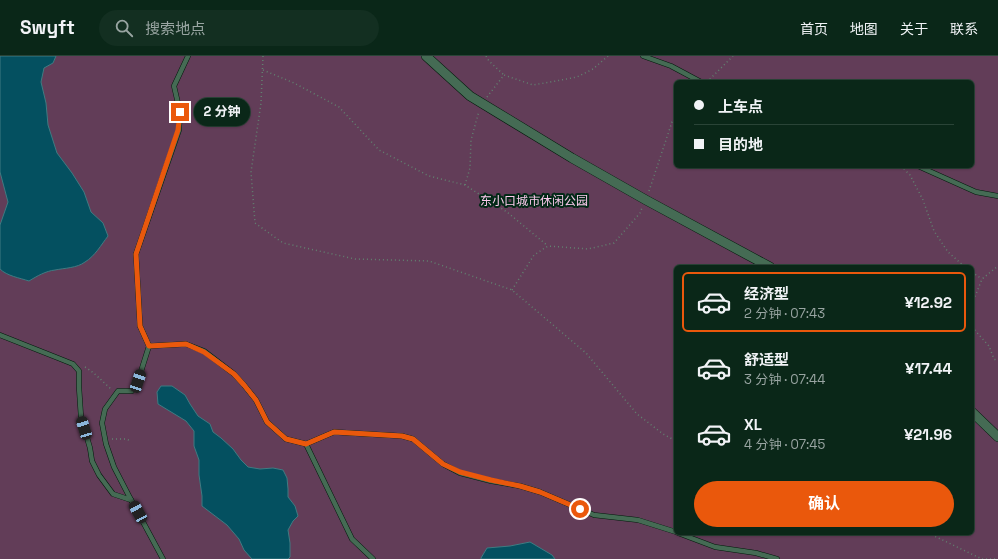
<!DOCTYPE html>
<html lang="zh">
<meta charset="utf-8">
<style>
body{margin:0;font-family:"Space Grotesk","Noto Sans SC",sans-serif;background:#132f21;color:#f1f3f6;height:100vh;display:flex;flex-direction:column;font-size:15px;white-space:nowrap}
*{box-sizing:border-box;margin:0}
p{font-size:13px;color:#99a5a2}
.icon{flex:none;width:22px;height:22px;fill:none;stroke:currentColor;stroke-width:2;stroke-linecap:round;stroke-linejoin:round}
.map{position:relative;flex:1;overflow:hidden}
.panel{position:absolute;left:674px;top:209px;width:300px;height:270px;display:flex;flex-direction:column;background:#0a2718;border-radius:6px;box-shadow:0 1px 3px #0004,0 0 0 1px #2a4437}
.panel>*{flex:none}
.top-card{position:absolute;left:674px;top:24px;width:300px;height:88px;border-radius:6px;box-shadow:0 1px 3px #0004,0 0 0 1px #2a4437;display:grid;align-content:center;height:88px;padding:0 20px;background:#0a2718}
.end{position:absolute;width:18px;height:18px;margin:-9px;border:5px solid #ea580c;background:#fff;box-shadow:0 0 0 2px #fff}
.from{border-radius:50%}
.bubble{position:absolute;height:28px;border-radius:14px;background:#0a2718;box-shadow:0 1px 3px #0004,0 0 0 1px #2a4437;font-size:13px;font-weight:700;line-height:28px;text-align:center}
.car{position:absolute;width:12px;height:24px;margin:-12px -6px;border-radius:5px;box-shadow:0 0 3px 1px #0007;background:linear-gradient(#222 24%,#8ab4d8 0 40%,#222 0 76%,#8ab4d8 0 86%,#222 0)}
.top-card b{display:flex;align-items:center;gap:14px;height:38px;font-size:15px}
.top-card b+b{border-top:1px solid #2a4437}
.top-card i{width:10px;height:10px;background:#f1f3f6}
ul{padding:7px 0 0;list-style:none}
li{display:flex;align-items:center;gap:12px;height:60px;margin:0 8px 6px;padding:0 12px;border:2px solid transparent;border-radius:6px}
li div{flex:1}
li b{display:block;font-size:15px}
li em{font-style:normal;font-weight:700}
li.current{border-color:#ea580c}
li>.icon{width:36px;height:36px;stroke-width:1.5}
.primary-button{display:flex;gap:8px;margin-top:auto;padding:8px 20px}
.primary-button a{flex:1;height:46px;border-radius:24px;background:#ea580c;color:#fff;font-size:16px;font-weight:700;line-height:46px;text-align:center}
header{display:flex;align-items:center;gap:24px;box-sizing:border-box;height:56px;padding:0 20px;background:#0a2718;border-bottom:1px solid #2a4437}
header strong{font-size:19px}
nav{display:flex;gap:22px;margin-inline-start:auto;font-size:14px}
.search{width:280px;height:36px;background:#132f21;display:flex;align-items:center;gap:10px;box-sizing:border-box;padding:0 14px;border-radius:22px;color:#99a5a2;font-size:15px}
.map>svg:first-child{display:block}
</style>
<header>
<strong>Swyft</strong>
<div class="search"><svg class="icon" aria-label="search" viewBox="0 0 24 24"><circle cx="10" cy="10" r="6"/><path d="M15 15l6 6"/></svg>搜索地点</div>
<nav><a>首页</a><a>地图</a><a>关于</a><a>联系</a></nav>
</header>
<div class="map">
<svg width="998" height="503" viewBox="0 0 998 503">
<rect width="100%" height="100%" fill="#0d3420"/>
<path fill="#623d58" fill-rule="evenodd" d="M0 0H998V503H0ZM676 26H972V110H676ZM676 211H972V477H676Z"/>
<g fill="#045060" stroke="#3f7b82">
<path d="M0 0H56L53 7 44 12 41 26 46 47 48 69 57 97 72 117 84 136 91 156 103 167 108 180C101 189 95 200 85 206 77 212 65 212 55 214 46 215 37 220 29 225 20 222 7 220 0 213V169L8 146 0 116Z"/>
<polygon points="161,330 172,330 185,339 190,348 198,360 210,368 213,376 221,382 233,393 241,404 248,411 260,413 273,412 283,414 287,422 288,433 288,441 295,450 298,460 293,465 288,474 290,487 290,501 288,503 252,503 244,494 239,483 227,469 202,450 202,440 199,419 199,404 194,390 194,375 186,365 158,348 157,336"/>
<polygon points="530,486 552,499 555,503 481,503 481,502 487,492 510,490"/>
</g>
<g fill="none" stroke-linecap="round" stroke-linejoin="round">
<defs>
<g id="lane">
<polyline points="188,0 174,30 180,56 179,74 136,198 140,270 149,290 186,288 204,295 234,318 244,329 256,344 267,366 286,383 306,388 334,376 402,380 413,383 443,408 460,417 491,425 520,430 540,436 594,459 638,464 676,476"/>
<polyline points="643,0 671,10 701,26"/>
<polyline points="918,110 976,136 998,140"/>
<polyline points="0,279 58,302 73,308 79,315 79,331 81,361 90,392 92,405 99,419 113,438 131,444"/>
<polyline points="149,290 138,325 132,335 118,335 105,353 102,367 106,388 114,411 129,440 163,503"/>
<polyline points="306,388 352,483 373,503"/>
<polyline points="678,477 715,491 756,497 777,503"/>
</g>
<g id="street">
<polyline points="426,0 470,40 572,102 646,144 770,211"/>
<polyline points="972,356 998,381"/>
</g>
</defs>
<use href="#lane" stroke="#001a0b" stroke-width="5.5"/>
<use href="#street" stroke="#001a0b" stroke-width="10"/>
<g stroke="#628170" stroke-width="1.5" stroke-dasharray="1 3" stroke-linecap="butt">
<polyline points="263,0 261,47 251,116 255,167 283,187 355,203 429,205 512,234 586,297 637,358 663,378 676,385"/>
<polyline points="486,0 489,5 504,19"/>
<polyline points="263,14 294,27 339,51 379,94 429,120 465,129 507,156 548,190"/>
<polyline points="707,26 733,0"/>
<polyline points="487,41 504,19 533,29 556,25 577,21 593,13 608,0"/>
<polyline points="901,110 910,119 923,144 934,175 948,196 965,211"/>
<polyline points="465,129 470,112 471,84 479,55"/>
<polyline points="649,135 672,66 676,60"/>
<polyline points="972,216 982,223"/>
<polyline points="512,234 534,199 548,190 588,193 614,187 640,157 642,152"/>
<polyline points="972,248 982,223 998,210"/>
<polyline points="972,271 989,290 994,303 998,305"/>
<path d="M85 311C95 317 102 325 111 333V335"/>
<polyline points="112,383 126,383 131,385"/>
<polyline points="928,477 982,503 998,503"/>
</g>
<use href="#lane" stroke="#456b54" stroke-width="4.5"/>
<use href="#street" stroke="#456b54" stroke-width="9"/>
</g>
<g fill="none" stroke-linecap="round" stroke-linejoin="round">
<polyline stroke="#ea580c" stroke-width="5" points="180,56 178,74 136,198 140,270 149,290 186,288 204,296 234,318 244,329 256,344 267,366 286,383 306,388 334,376 402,380 413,383 443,408 460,416 491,424 520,430 540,436 580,453"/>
</g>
<g text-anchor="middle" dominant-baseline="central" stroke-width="4" stroke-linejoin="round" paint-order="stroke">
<g font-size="12" fill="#fbcaec" stroke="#022916">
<text x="534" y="145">东小口城市休闲公园</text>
</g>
</g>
</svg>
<i class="end from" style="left:580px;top:453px"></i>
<i class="end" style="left:180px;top:56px"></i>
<div class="bubble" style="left:194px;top:42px;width:56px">2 分钟</div>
<i class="car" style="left:138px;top:325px;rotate:18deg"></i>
<i class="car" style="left:84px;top:372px;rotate:343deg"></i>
<i class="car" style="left:138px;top:456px;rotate:331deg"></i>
<div class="top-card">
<b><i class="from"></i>上车点</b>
<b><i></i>目的地</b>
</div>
<section class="panel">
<ul>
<li class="current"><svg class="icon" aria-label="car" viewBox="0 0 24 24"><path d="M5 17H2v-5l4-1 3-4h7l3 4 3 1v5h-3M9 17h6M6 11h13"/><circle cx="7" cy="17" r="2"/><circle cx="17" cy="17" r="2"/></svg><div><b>经济型</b><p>2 分钟 · 07:43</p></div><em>¥12.92</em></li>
<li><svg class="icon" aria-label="car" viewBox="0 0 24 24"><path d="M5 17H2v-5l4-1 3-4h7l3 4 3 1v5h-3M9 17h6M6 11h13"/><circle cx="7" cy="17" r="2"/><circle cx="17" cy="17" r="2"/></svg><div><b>舒适型</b><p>3 分钟 · 07:44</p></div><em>¥17.44</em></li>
<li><svg class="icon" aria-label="car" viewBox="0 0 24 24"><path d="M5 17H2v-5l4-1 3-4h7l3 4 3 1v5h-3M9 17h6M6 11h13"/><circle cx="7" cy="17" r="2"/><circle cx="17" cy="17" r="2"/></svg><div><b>XL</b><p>4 分钟 · 07:45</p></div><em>¥21.96</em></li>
</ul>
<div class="primary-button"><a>确认</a></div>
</section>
</div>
